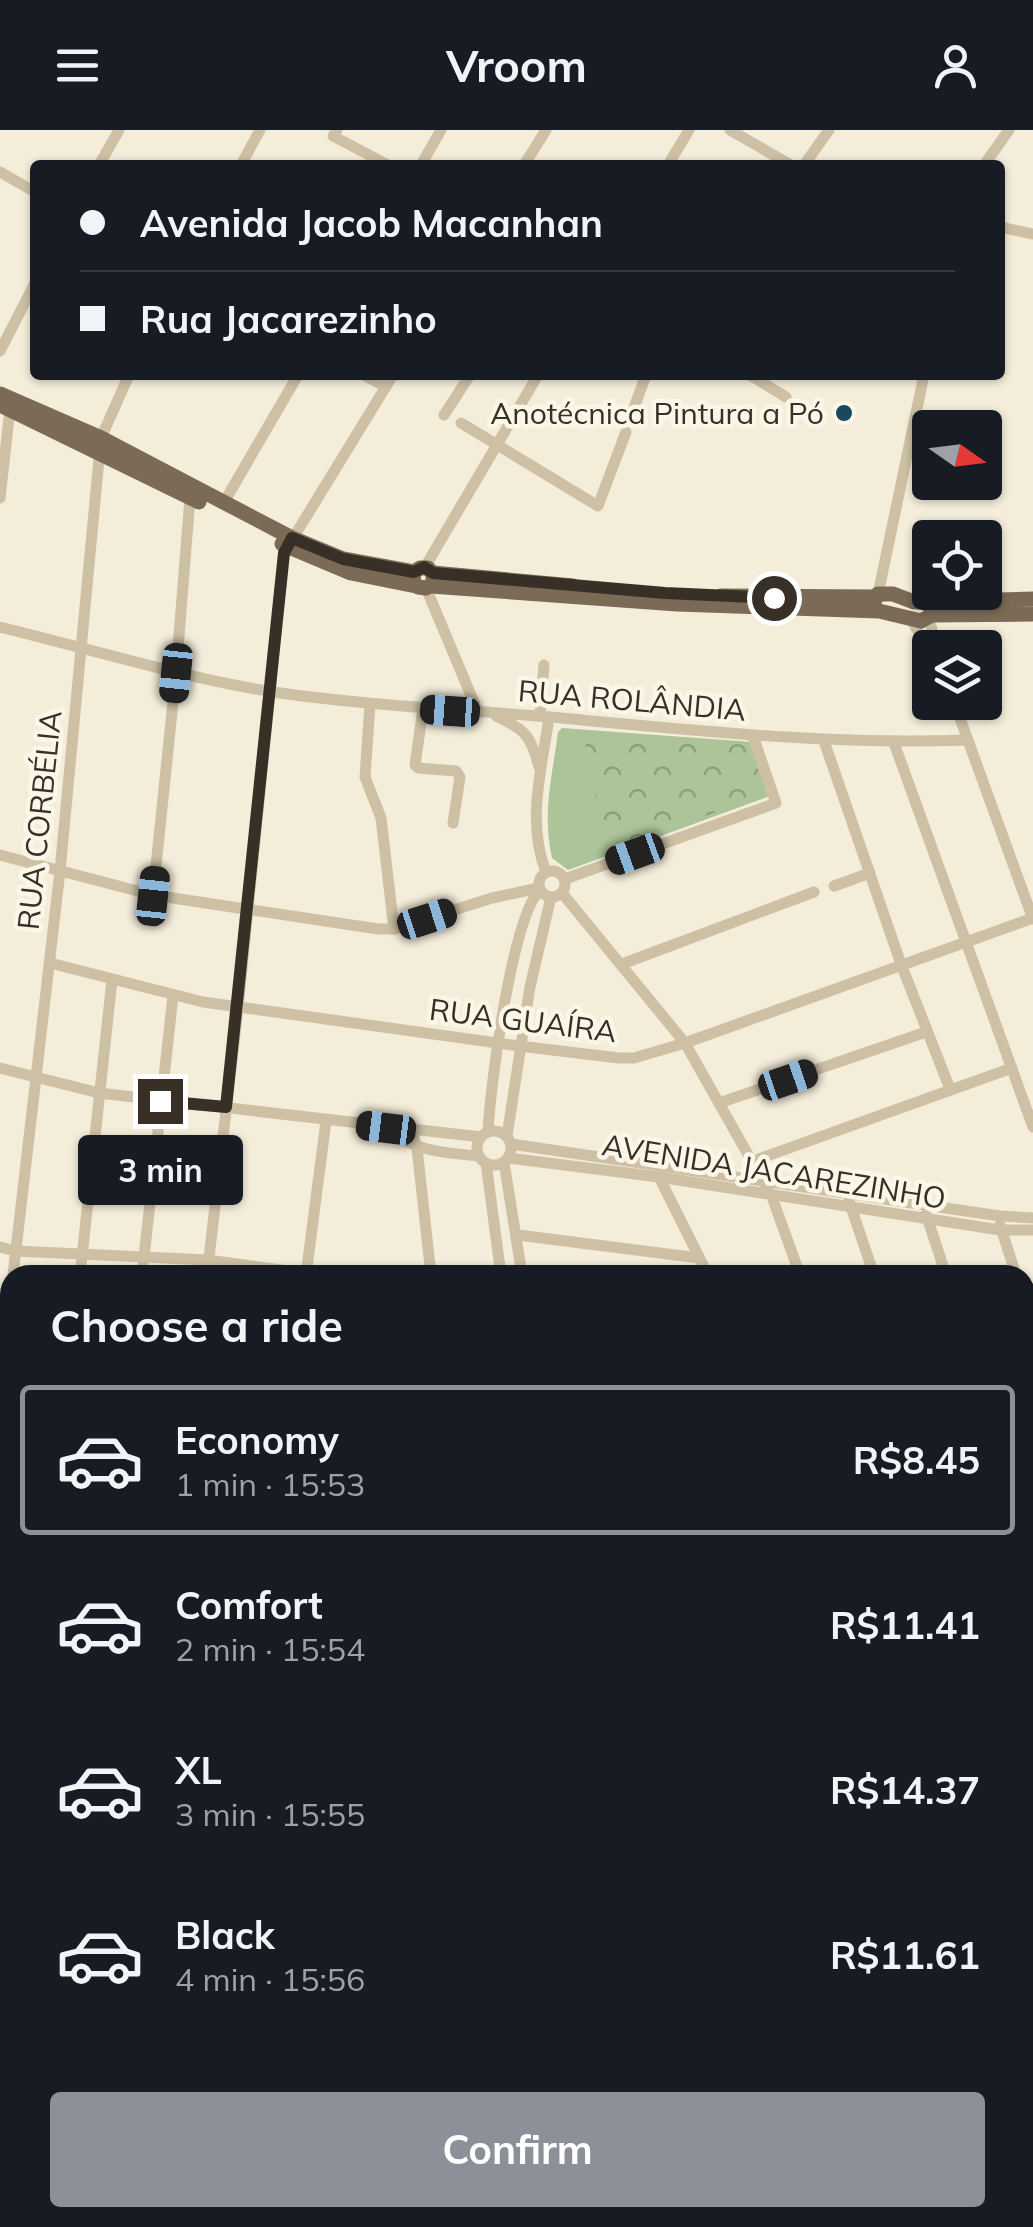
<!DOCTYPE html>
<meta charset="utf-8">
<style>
body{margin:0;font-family:Mulish,sans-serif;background:#242831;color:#f1f3f6;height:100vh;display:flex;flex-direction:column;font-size:38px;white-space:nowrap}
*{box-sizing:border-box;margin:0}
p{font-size:32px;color:#9ea1a6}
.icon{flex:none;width:55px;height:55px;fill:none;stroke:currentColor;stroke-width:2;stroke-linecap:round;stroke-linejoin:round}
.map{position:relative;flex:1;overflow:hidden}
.drawer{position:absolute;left:0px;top:1135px;width:1035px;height:962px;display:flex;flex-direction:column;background:#171b24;border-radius:30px 30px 0 0;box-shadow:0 2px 8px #0004}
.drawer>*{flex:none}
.top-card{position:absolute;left:30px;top:30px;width:975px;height:220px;border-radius:10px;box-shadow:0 2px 8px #0004;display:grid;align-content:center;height:220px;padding:0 50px;background:#171b24}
.needle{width:65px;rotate:104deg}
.fabs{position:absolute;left:912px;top:280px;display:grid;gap:20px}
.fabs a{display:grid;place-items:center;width:90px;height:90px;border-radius:10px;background:#171b24;box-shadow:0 2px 8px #0004;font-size:50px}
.end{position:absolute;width:45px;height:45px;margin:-22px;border:12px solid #383027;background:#fff;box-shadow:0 0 0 5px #fff}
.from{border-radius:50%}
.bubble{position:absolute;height:70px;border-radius:10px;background:#171b24;box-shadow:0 2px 8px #0004;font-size:32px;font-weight:700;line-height:70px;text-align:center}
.car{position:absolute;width:30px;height:60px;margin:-30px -15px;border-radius:12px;box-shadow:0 0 8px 2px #0007;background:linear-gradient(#222 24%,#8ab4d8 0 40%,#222 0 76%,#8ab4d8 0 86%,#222 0)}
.top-card b{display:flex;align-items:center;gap:35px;height:95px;font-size:38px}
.top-card b+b{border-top:2px solid #363941}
.top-card i{width:25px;height:25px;background:#f1f3f6}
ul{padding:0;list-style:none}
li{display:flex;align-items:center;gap:30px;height:150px;margin:0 20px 15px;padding:0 30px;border:5px solid transparent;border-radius:10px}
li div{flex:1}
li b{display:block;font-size:38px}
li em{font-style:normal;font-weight:700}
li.on{border-color:#8c9099}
li>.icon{width:90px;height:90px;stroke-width:1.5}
h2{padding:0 50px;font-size:45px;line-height:120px}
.button{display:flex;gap:20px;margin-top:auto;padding:20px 50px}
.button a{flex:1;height:115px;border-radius:10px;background:#8c9099;color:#fff;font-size:40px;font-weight:700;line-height:115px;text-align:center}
header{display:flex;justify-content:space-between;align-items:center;height:130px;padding:0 50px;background:#171b24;font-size:45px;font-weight:700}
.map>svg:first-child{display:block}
</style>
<header><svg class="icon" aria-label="menu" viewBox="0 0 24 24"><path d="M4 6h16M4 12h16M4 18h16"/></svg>Vroom<svg class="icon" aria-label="person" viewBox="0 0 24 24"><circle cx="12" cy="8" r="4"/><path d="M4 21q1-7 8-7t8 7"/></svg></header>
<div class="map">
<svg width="1033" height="2097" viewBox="0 0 1033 2097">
<defs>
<pattern id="forest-crowns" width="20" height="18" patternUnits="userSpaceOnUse" patternTransform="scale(2.5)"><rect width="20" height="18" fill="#acc498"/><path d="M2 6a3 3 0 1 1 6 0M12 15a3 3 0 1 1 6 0" fill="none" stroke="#8da07c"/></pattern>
<pattern id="water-rules" width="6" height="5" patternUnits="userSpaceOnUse" patternTransform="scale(2.5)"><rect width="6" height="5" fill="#76a3b3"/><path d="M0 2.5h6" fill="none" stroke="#628592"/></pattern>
</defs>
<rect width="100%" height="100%" fill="#f4edda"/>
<path fill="#acc498" d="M562 598 752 612 770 666 568 740 552 728C542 681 552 649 558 602Z"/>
<g fill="url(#forest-crowns)">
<path d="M585 603 749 615 766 664 625 715 611 712 595 687C600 659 583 630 585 603Z"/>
<polygon points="1025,1608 1028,1613 1033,1611 1033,1950 1025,1949"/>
<polygon points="0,1675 10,1676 10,1995 0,1997"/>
</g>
<polygon fill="url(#water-rules)" points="1033,1941 1033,2097 830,2097 804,2092 753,2092 747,2088 1025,2088 1025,1942"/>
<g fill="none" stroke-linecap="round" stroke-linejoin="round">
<g stroke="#76a3b3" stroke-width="15">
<polyline points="0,1738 10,1740"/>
<polyline points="1025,1878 1033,1879"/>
</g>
<g stroke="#cdc0a5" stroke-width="11">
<polyline points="337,0 333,6 388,35"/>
<polyline points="730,0 791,35"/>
<polyline points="99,35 119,0"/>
<polyline points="241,35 260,0"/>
<polyline points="421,35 441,0"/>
<polyline points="524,35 546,0"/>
<polyline points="668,35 689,0"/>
<polyline points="804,35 829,0"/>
<polyline points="984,35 1009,0"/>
<polyline points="0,42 35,62"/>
<polyline points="1000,97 1033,104"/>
<polyline points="0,221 35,153"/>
<polyline points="364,245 386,257"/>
<polyline points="750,245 786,267"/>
<polyline points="444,285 470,245"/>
<polyline points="631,286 646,245"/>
<polyline points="461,293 598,376 626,302"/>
<polyline points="0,368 10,279"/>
<polyline points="223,374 298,245"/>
<polyline points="425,437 538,245"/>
<polyline points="426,458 478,582"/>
<polyline points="878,464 924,245"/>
<polyline points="929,489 937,518"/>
<polyline points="911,490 930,521"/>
<path d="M0 497C91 519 180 547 273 562 376 577 479 580 582 590 711 602 838 615 968 610"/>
<polyline points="954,572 1033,789"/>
<polyline points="370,574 365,647 381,688 394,799"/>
<polyline points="423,579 415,635 418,638 456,641 460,647 453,693"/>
<path d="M496 586C526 600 531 606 539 637"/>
<polyline points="540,586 544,535"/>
<polyline points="824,611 901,834 950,959"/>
<polyline points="894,613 1033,997"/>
<polyline points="0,725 153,765 378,799 394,799 492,768 539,758"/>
<circle cx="552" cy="754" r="13"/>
<path d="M546 742C526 691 542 639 549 587"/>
<polyline points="565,749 776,673 753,606"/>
<polyline points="834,756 870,743"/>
<polyline points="562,763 685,913 772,1067 800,1145"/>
<polyline points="153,765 176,543 190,368"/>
<polyline points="50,833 203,872 519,916 619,928 634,928 685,913 1033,788"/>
<polyline points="622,834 814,762"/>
<polyline points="0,938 99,963 481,1007"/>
<polyline points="719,973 926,902"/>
<path d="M386 998C412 1021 445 1023 479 1026"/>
<polyline points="411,1000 417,1018 431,1145"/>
<circle cx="494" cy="1018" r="17"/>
<path d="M488 1002C490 958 512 787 540 760"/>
<polyline points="507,1006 530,857 551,767"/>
<polyline points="511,1014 1000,1086 1033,1088"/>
<polyline points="508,1028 659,1047 1000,1100 1033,1100"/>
<polyline points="753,1031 1012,938"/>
<polyline points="504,1032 522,1145"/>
<polyline points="486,1033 501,1145"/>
<polyline points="659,1047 708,1145"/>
<polyline points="849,1071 874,1145"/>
<polyline points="926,1084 946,1145"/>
<polyline points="1000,1095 1016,1145"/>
<polyline points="518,1105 699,1128"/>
<polyline points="0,1117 16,1121 208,1130 318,1145"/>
<polyline points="13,1145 60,741 101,308 129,245"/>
<polyline points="80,1145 112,850"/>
<polyline points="142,1145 173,866"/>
<polyline points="207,1145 238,878 284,423 393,245"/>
<polyline points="306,1145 326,991"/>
<polyline points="1025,1171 1033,1193"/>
<polyline points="0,1261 10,1174"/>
<polyline points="0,1298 10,1299"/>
<polyline points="1025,1330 1033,1328"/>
<polyline points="1025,1369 1033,1392"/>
<polyline points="0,1473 10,1474"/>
<polyline points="1025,1545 1033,1542"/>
<polyline points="0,1631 10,1633"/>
</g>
<g stroke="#7b6b56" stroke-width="15">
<polyline points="0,264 101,308 292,408 343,429 414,442 420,438 428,438 433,444 433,454 426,458 418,457 413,451 414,442"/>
<polyline points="0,275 199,372"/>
<polyline points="282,414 351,443 416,456"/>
<polyline points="433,443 573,456"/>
<polyline points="431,456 677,474 879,481 921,491 932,485 929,473 924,471"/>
<polyline points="721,466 875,467"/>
<polyline points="874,472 878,464 893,464 914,472 1033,469"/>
<polyline points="932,485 1033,484"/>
</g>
</g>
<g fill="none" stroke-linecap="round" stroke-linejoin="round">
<polyline stroke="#383027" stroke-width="12" points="160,971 226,977 284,423 292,408 343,429 414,442 424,437 433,443 665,463 774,468"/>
</g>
<circle fill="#19495d" stroke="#fbf6e7" stroke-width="4" cx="844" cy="283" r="10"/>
<g text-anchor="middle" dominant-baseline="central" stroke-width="9" stroke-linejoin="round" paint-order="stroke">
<g font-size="30" fill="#383027" stroke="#fbf6e7" text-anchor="end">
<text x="824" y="283">Anotécnica Pintura a Pó</text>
</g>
<g font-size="30" fill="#383027" stroke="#fbf6e7">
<text transform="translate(632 570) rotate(5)">RUA ROLÂNDIA</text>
<text transform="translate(39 690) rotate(-84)">RUA CORBÉLIA</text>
<text transform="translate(523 890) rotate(7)">RUA GUAÍRA</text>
<text transform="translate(774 1041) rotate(9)">AVENIDA JACAREZINHO</text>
</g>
</g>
</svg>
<div class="fabs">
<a><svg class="needle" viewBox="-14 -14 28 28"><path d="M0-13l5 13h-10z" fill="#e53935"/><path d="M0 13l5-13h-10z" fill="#9ea1a6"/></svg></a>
<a><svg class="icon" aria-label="locate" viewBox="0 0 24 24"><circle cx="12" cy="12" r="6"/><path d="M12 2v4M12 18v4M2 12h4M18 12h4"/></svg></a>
<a><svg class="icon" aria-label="layers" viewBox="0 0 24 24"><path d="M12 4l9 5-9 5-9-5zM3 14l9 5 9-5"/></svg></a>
</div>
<i class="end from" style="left:774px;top:468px"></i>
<i class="end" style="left:160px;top:971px"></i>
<div class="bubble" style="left:78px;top:1005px;width:165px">3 min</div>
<i class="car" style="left:176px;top:543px;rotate:186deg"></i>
<i class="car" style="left:450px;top:581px;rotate:274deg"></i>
<i class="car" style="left:635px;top:724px;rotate:250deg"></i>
<i class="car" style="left:153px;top:766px;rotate:6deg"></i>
<i class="car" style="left:427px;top:789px;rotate:72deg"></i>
<i class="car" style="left:788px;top:950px;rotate:71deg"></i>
<i class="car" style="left:386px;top:998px;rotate:277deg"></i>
<div class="top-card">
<b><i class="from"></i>Avenida Jacob Macanhan</b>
<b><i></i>Rua Jacarezinho</b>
</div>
<section class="drawer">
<h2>Choose a ride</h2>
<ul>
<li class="on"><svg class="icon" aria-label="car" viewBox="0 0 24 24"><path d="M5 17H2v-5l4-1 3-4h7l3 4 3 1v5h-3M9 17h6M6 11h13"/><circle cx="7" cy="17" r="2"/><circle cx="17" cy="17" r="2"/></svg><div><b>Economy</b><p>1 min · 15:53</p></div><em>R$8.45</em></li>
<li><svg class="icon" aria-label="car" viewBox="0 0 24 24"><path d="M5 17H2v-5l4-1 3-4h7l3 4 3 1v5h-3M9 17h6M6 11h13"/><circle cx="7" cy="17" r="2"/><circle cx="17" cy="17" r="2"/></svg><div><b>Comfort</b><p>2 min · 15:54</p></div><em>R$11.41</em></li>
<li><svg class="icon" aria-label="car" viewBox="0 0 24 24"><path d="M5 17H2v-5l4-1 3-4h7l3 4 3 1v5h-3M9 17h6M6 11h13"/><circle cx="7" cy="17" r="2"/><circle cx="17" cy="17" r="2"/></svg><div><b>XL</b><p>3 min · 15:55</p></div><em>R$14.37</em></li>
<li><svg class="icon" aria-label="car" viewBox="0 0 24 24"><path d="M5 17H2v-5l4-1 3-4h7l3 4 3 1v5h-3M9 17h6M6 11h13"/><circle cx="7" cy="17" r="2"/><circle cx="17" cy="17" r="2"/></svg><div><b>Black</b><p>4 min · 15:56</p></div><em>R$11.61</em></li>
</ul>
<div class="button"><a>Confirm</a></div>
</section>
</div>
